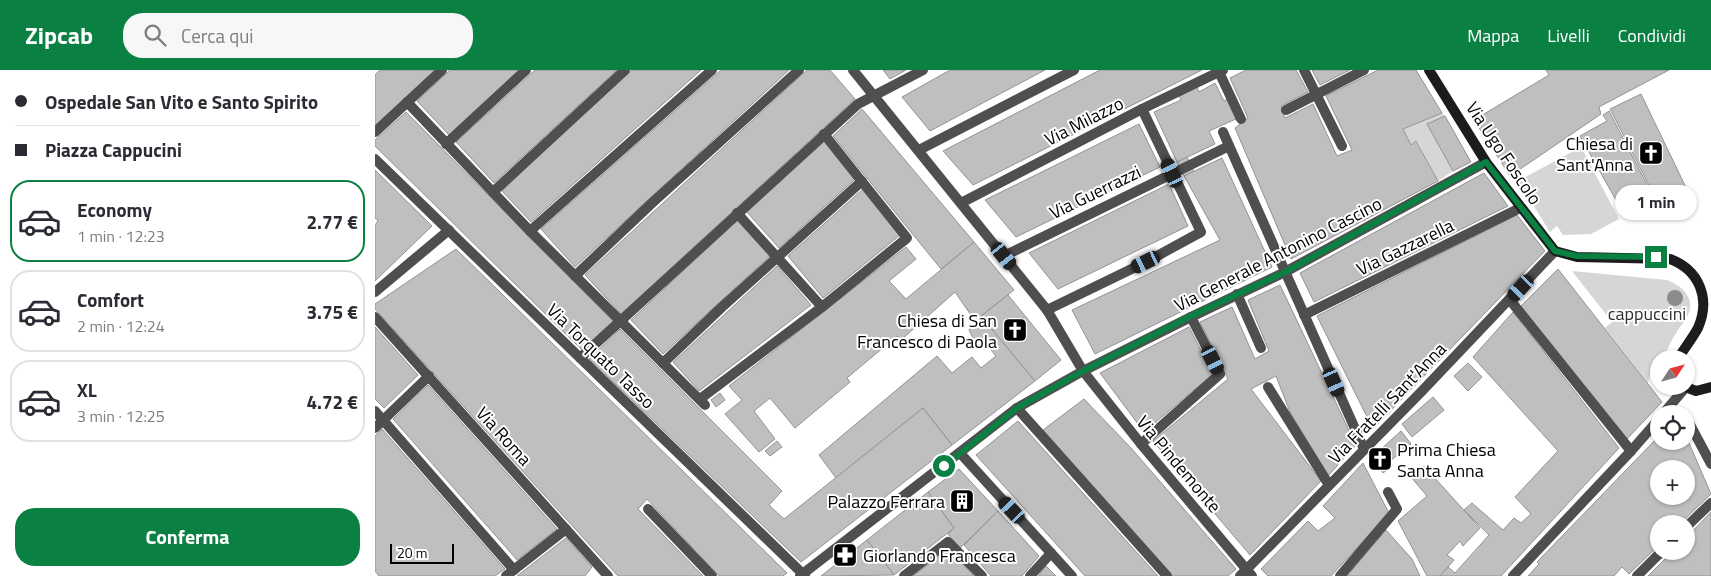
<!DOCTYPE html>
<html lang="it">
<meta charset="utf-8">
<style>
body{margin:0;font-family:"Titillium Web",sans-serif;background:#f7f7f7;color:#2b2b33;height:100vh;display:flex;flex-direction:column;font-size:19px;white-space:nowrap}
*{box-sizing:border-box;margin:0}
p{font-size:16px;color:#7c7c81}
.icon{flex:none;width:28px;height:28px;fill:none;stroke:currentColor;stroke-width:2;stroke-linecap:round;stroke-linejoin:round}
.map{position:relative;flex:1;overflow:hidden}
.details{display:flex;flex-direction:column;background:#fff;width:375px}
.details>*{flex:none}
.guide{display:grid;align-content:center;height:110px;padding:0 15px;background:#fff}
.needle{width:32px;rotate:54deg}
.fabs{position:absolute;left:1275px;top:280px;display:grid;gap:10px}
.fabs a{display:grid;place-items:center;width:45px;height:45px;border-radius:50%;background:#fff;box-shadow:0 1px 4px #0004;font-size:25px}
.scale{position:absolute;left:15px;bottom:12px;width:64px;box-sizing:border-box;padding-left:5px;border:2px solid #000;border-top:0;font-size:14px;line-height:18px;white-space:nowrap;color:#000;-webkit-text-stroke:4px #fff;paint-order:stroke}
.end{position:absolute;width:22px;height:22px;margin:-11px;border:6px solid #0b8043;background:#fff;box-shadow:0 0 0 2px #fff}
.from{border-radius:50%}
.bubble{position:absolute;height:35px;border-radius:18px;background:#fff;box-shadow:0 1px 4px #0004;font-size:16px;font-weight:700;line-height:35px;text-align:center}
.car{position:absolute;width:15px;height:30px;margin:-15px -8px;border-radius:6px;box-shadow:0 0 4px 1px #0007;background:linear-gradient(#222 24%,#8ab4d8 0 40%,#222 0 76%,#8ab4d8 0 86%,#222 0)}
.guide b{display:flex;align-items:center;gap:18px;height:48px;font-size:19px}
.guide b+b{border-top:1px solid #e1e1e2}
.guide i{width:12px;height:12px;background:#2b2b33}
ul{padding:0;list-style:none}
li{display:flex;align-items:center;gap:15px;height:82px;margin:0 10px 8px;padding:0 5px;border:2px solid #e1e1e2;border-radius:20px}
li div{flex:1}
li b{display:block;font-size:19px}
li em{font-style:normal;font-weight:700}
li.selected{border-color:#0b8043}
li>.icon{width:45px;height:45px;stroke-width:1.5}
.button{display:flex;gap:10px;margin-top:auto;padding:10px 15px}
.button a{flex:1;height:58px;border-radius:20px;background:#0b8043;color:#fff;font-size:20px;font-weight:700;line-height:58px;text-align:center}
header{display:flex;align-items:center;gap:30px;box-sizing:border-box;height:70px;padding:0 25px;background:#0b8043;color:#fff}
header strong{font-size:24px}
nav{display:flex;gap:28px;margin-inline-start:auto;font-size:18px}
.search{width:350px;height:45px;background:#f7f7f7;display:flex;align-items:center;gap:12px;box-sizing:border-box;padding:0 18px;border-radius:20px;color:#7c7c81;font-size:19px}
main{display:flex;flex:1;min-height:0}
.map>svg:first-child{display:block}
</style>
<header>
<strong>Zipcab</strong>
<div class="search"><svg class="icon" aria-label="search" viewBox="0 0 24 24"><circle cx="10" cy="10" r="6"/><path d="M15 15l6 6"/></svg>Cerca qui</div>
<nav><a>Mappa</a><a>Livelli</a><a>Condividi</a></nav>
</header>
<main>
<section class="details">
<div class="guide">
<b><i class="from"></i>Ospedale San Vito e Santo Spirito</b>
<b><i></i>Piazza Cappucini</b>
</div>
<ul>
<li class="selected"><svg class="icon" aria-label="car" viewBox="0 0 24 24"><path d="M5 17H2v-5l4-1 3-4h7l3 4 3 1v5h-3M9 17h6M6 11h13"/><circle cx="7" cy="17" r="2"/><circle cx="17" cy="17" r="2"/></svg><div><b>Economy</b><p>1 min · 12:23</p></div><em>2.77 €</em></li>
<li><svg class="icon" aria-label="car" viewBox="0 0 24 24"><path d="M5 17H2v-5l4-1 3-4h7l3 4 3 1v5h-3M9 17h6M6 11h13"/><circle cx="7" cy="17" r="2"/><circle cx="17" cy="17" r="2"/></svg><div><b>Comfort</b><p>2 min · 12:24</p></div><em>3.75 €</em></li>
<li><svg class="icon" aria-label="car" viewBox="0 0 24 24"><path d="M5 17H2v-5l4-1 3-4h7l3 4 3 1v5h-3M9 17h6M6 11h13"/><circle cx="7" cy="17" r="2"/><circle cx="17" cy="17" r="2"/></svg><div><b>XL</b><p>3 min · 12:25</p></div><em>4.72 €</em></li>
</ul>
<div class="button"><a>Conferma</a></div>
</section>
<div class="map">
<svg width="1336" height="506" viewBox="0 0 1336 506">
<rect width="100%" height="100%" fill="#fff"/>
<g fill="#d6d6d6">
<polygon points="1067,43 1070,46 1053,54 1078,101 1063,111 1042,71 1036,75 1028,59"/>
<polygon points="1206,77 1244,149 1216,164 1188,165 1182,156 1175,162 1143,111"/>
<path d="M1197 201 1292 210C1307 216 1321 228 1313 245 1310 252 1305 256 1302 262 1297 268 1294 276 1291 283L1287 282 1277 298 1273 313 1230 258 1237 252Z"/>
</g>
<g fill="#bfbfbf" stroke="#939393" fill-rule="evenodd">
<polygon points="5,0 60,0 0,56 0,5"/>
<polygon points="75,0 144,0 74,65 42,31"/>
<polygon points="160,0 242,0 119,113 81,72"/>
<polygon points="257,0 326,0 156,152 127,121 159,90"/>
<polygon points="346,0 414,0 200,197 166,159"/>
<polygon points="432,0 455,0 480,29 246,244 210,205"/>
<polygon points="508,0 531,0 515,9"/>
<polygon points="575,0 670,0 555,61 527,27"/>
<polygon points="725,0 827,0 598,115 568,81"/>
<polygon points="871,0 921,0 933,22 906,36 910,48 938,34 962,86 977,80 951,26 1003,0 1041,0 1067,43 1028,59 1036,75 1041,71 1063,111 916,189 860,58 873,48 855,8"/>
<polygon points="937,0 975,0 945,15"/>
<polygon points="1171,0 1294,0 1224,37 1226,44 1135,106 1099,50 1174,5"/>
<polygon points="840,13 849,31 852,29 861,49 834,61 840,74 802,92 779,42 806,30 804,26 822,17 824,22"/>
<polygon points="1266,24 1317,130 1293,142 1284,128 1281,129 1235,39"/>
<polygon points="487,39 599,172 566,199 458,66"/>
<polygon points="1234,41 1282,134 1251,148 1205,66 1232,51 1228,45"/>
<polygon points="31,42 238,251 207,280 0,76 0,70"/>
<polygon points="1070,46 1096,92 1078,101 1052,54"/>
<polygon points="764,54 785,97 641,167 610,130"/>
<polygon points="450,70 480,109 404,178 371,141"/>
<polygon points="812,87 819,102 809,106 802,92"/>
<polygon points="847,88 897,197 720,284 697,240 845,170 809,106"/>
<polygon points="0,100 57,156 0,211 0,155 3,151 0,148"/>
<polygon points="1109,103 1133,136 939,232 925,203"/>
<polygon points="794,114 813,156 683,219 654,183"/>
<polygon points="488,119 525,165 448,228 413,186"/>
<polygon points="1142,145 1170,181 998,359 942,246"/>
<polygon points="362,150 395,186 288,284 256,250"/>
<polygon points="599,172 639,220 606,246 660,311 577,375 548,338 461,408 444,385 562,286 577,303 597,287 606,298 621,286 606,268 600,272 594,260 600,251 580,222 526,270 522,266 472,308 475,312 420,358 395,328 379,341 400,369 384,382 350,344 367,330 354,316 531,177 541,189 514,211 531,229"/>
<polygon points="81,179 412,503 408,506 344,506 272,429 263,439 328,506 243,506 0,239 0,234"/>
<polygon points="402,196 436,235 324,321 298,292"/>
<polygon points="1183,199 1287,332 1251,370 1146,236"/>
<polygon points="905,215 981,375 953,406 915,342 901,306 876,319 946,411 875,485 778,371 853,309 825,252 857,237 880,289 894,281 873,230"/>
<polygon points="633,225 686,290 660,311 606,246"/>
<polygon points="1138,242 1244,378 1126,506 1065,506 1073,497 1080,503 1114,465 1089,440 1097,433 1128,460 1139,448 1146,453 1156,444 1140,427 1183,381 1098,287"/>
<polygon points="0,257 43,305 9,338 0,329"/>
<polygon points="814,257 838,304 769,362 725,303"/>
<polygon points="245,259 407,421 394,435 409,449 548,338 577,375 426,492 214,289"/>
<polygon points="1093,293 1107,307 1093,321 1079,306"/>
<polygon points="53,315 182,459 142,490 18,349"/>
<polygon points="345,323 350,330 341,337 336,330"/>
<polygon points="1058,327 1069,340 1037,367 1027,354"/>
<polygon points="709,329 756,378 861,499 853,506 797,506 668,360"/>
<polygon points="643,351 783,506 710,506 601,385"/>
<polygon points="7,359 130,499 120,506 4,506 0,501 0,366"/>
<polygon points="1026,361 1036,374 1014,392 1005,380"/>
<path d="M1284 366V371H1311L1314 373 1336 424 1305 454H1284V475L1254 504 1247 497 1239 506H1153L1164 494 1162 492ZM1284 399H1311V426H1284Z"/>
<polygon points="402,371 407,377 395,386 390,381"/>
<polygon points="1005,380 1017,396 1008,403 996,387"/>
<polygon points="988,393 1014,443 956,506 893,506 886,499 933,451 943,461 960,448 948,436"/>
<polygon points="1049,396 1105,458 1088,476 1085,471 1072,485 1079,490 1065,506 1052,506 1023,451 1052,426 1036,407"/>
<polygon points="584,399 623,441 585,478 573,464 579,458 553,422"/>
<polygon points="553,422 579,458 519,505 492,470"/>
<polygon points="623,441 664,486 647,506 616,506 589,475"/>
<polygon points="1336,442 1336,506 1273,506 1298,481 1311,481 1311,468"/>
<polygon points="1011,460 1037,489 1045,506 972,506"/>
<polygon points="191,468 217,497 210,506 142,506"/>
<polygon points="492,470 519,505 446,506"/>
<polygon points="574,479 599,506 538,506"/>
<polygon points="671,496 681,506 663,506"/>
</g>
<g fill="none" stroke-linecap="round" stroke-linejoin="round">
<g stroke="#4f4f4f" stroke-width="10">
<polyline points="929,0 967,76"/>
<polyline points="32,32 155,161 330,335"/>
<polyline points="911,40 989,0"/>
<polyline points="0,62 67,0"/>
<polyline points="848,62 989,379"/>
<polyline points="71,74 151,0"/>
<polyline points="544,80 699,0"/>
<polyline points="118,122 250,0"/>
<polyline points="362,143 447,237"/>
<polyline points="155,161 337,0"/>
<polyline points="200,206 277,133 424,0"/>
<polyline points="0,222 74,160"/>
<polyline points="862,224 886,278"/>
<polyline points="205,288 483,34 548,0"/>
<polyline points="288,293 347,237 487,111"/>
<polyline points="893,317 954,415"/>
<polyline points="325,329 447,237 532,168 449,64"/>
<polyline points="642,338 792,506"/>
<polyline points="0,341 139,500"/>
<polyline points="0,358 54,306"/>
<polyline points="766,374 845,304 816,247"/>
<polyline points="273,439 337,506"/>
<polyline points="131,506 191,459"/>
<polyline points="529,506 573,472 607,506"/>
<polyline points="655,506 676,483"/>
<polyline points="965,506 1022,439 1013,422"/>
</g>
<g stroke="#4f4f4f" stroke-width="10">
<polyline points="478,0 672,240 708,301 766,374 877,506"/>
<polyline points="844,2 866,49"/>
<polyline points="0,89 430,506"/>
<polyline points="586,133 767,39 848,0"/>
<polyline points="629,186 854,76"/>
<polyline points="1135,230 1256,381"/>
<polyline points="672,240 771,192 826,162 767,39"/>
<polyline points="929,245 1145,138"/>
<polyline points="0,247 233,506"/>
<polyline points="1288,344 1310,318"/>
<polyline points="1311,347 1336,394"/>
<polyline points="585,383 697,506"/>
<polyline points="1311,457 1336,433"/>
<polyline points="425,506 642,338 708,301 816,247 910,202 1111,92"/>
<polyline points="865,506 1047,321 1180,181"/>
<polyline points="1138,506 1256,381 1284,349"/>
<polyline points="1262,506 1287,481"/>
</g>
<g stroke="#1c1c1c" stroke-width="10">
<path d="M1054 0 1111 92 1180 181 1202 187 1295 189C1324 200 1336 228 1323 258 1318 267 1312 275 1306 284L1305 289"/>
<polyline points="1308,316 1321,321 1336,317"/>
</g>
</g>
<circle fill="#8c8c8c" cx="1300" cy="228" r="8"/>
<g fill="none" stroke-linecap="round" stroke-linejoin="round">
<polyline stroke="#0b8043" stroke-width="6" points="569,396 642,338 708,301 816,246 910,202 1111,92 1180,181 1202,186 1281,187"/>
</g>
<defs>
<symbol id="church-square" viewBox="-11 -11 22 22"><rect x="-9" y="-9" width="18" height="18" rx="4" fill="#000" stroke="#fff"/><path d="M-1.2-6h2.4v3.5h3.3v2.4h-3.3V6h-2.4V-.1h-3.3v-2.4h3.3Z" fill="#fff"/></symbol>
<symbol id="building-square" viewBox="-11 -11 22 22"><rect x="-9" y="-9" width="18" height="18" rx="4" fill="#000" stroke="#fff"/><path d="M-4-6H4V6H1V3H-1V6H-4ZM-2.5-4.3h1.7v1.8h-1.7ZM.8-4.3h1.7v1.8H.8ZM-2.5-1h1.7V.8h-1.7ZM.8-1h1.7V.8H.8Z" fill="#fff"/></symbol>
<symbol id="pharmacy-square" viewBox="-11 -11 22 22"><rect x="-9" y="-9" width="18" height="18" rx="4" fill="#000" stroke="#fff"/><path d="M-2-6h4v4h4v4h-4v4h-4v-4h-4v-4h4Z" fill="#fff"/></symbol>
</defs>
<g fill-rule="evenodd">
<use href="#church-square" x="1262" y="69" width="28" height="28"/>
<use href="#church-square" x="626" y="246" width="28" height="28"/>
<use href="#church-square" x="991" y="375" width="28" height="28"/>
<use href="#building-square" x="573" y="417" width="28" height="28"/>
<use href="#pharmacy-square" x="456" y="471" width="28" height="28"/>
</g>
<g text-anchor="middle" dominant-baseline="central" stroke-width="4" stroke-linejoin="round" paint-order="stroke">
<g font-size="18" fill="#000" stroke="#fff">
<text transform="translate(709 51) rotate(-27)">Via Milazzo</text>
<text transform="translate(1129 83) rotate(56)">Via Ugo Foscolo</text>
<text transform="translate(720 122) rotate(-26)">Via Guerrazzi</text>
<text transform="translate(1030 177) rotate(-26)">Via Gazzarella</text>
<text transform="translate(903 184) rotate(-27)">Via Generale Antonino Cascino</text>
<text transform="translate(226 286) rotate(44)">Via Torquato Tasso</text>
<text transform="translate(1012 333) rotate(-46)">Via Fratelli Sant'Anna</text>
<text transform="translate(129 366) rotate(48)">Via Roma</text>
<text transform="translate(804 394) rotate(50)">Via Pindemonte</text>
</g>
<g font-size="18" fill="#000" stroke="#fff" text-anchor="end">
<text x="1258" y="73">Chiesa di<tspan x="1258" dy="21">Sant'Anna</tspan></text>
<text x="622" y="250">Chiesa di San<tspan x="622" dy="21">Francesco di Paola</tspan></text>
<text x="1022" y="379" text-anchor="start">Prima Chiesa<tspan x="1022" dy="21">Santa Anna</tspan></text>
<text x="570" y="431">Palazzo Ferrara</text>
<text x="488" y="485" text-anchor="start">Giorlando Francesca</text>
</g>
<g font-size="18" fill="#2d2d2d" stroke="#fff">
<text x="1272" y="243">cappuccini</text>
</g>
</g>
</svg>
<div class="fabs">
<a><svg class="needle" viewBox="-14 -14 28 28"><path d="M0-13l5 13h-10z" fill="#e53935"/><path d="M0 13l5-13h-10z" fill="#7c7c81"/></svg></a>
<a><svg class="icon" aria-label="locate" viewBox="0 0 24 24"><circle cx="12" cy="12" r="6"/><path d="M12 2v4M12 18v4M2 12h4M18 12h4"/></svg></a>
<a>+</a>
<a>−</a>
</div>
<div class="scale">20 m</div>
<i class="end from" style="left:569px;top:396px"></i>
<i class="end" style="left:1281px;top:187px"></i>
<div class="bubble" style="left:1240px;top:115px;width:82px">1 min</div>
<i class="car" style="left:797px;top:103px;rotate:335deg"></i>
<i class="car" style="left:629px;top:186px;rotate:141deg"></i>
<i class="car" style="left:771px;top:192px;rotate:244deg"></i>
<i class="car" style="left:1146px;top:218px;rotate:223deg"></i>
<i class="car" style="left:838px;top:290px;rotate:153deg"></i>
<i class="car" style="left:959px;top:312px;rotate:156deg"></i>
<i class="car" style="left:637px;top:440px;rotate:317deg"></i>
</div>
</main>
